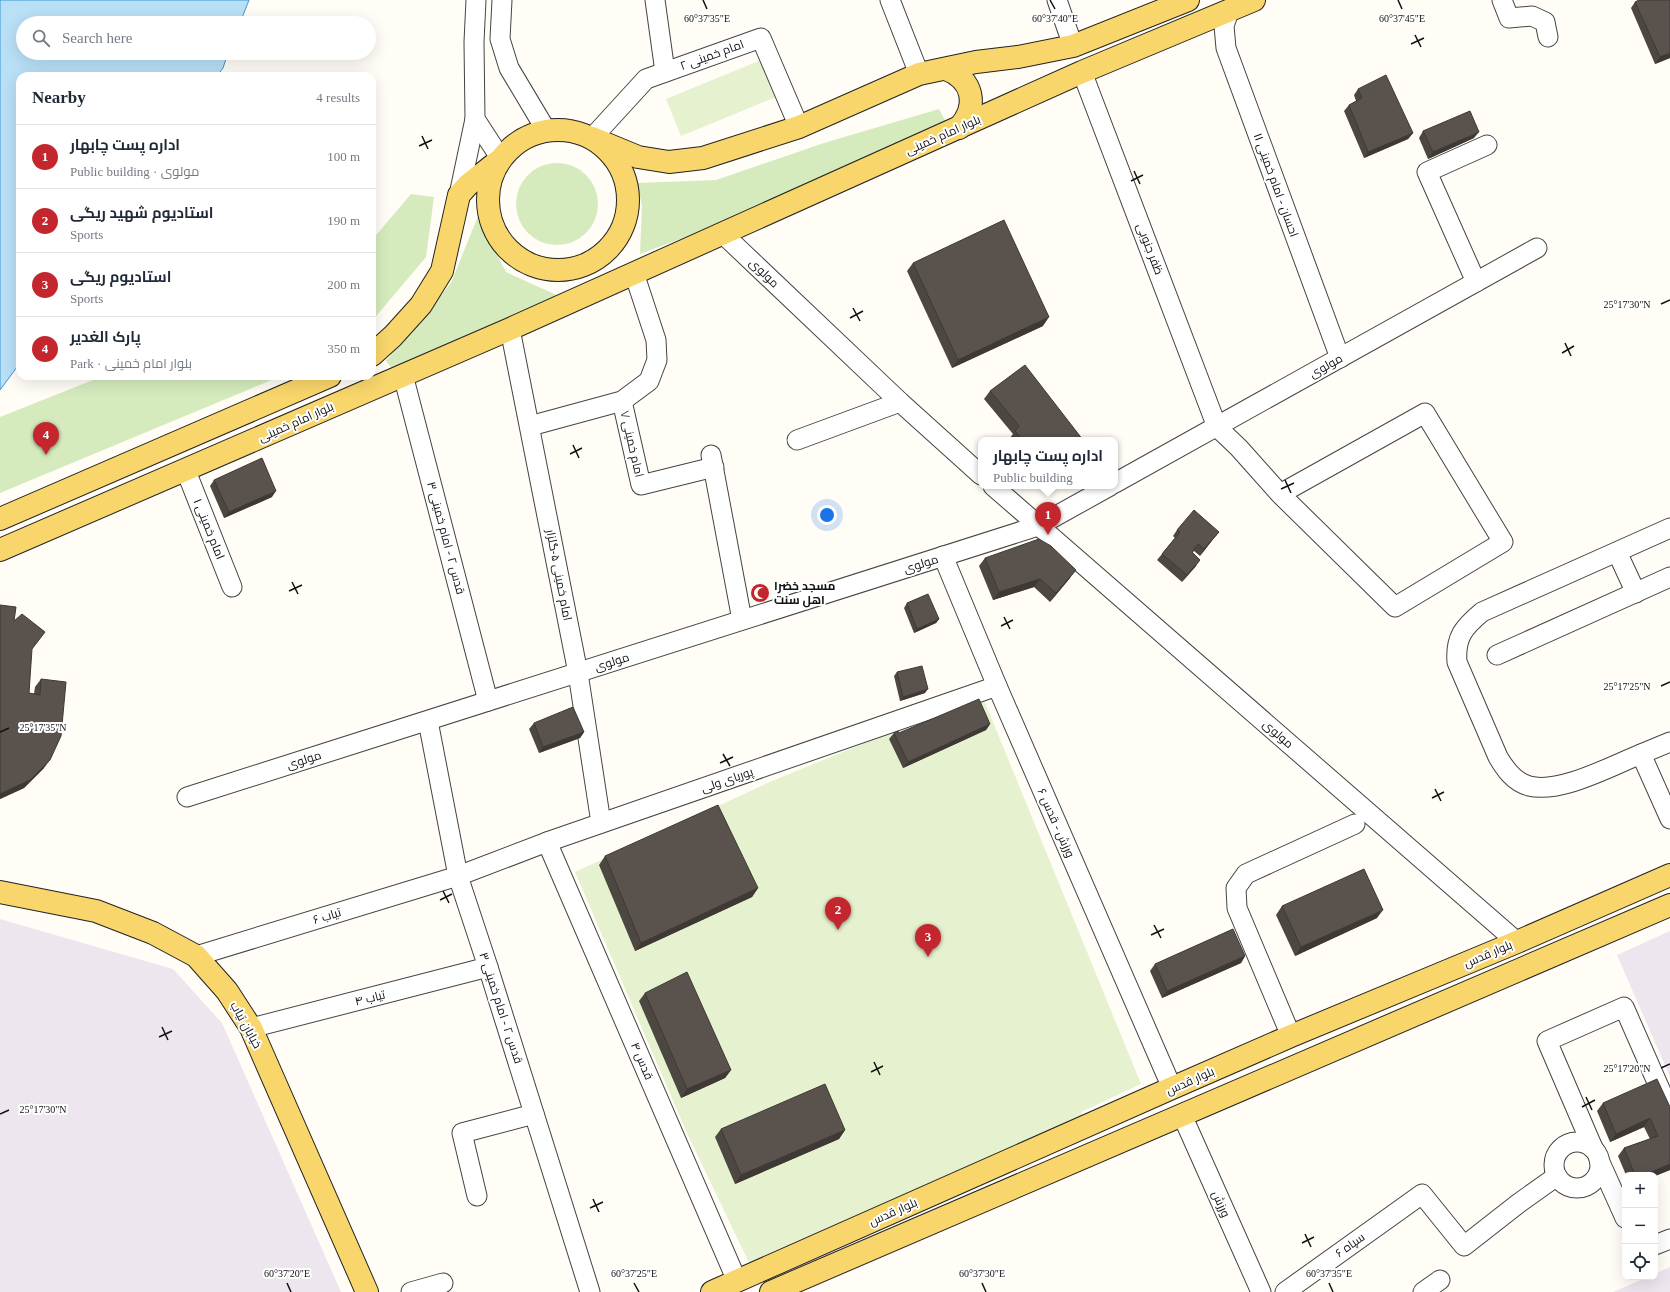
<!DOCTYPE html>
<meta charset="utf-8">
<style>
:root{--surface:#fff;--page:#f2f2f3;--text:#1f2937;--muted:#747a83;--line:#e0e1e3;--accent:#c4262e}
body{margin:0;font-family:"Times New Roman",Cairo,serif;background:var(--page);color:var(--text)}
.controls{position:absolute;right:12px;bottom:12px;display:grid;overflow:hidden;border-radius:8px;box-shadow:0 4px 16px #0002}
.controls button{width:36px;height:36px;display:grid;place-items:center;padding:0;border:0;border-bottom:1px solid var(--line);background:var(--surface);color:var(--text);font:20px sans-serif}
.you{position:absolute;left:827px;top:515px;width:14px;height:14px;margin:-10px;border:3px solid #fff;border-radius:50%;background:#1a73e8;box-shadow:0 0 0 6px #1a73e833}
.badge{display:grid;place-items:center;width:26px;height:26px;border-radius:50%;background:var(--accent);color:#fff;font-size:13px;font-weight:700}
.pin{position:absolute;translate:-50% -33px;filter:drop-shadow(0 1px 2px #0008)}
.pin::after{content:'';position:absolute;top:21px;width:14px;height:12px;background:inherit;clip-path:polygon(0 0,100% 0,50% 100%)}
.popup{position:absolute;left:978px;top:437px;width:140px;height:52px;box-sizing:border-box;display:grid;place-content:center;border-radius:8px;background:var(--surface);filter:drop-shadow(0 1px 3px #0005);font-size:13px;white-space:nowrap;color:var(--muted)}
.popup b{font-size:15px;color:var(--text)}
.popup::after{content:'';position:absolute;left:50%;top:100%;margin-left:-8px;border:8px solid transparent;border-top-color:var(--surface)}
.list{margin:0;padding:0;list-style:none}
h2{display:flex;justify-content:space-between;align-items:center;height:52px;margin:0;padding:0 16px;font-size:17px}
h2 small{font-size:13px;font-weight:400;color:var(--muted)}
.list li{display:grid;grid-template-columns:26px 1fr auto;gap:12px;align-items:center;box-sizing:border-box;height:64px;padding:0 16px;border-top:1px solid var(--line)}
.list b{display:block;font-size:15px;white-space:nowrap}
.list p{margin:0;font-size:13px;white-space:nowrap;color:var(--muted)}
.list em{font-size:13px;font-style:normal;color:var(--muted)}
.icon{flex:none;width:22px;height:22px;fill:none;stroke:currentColor;stroke-width:2;stroke-linecap:round;stroke-linejoin:round}
.map{position:relative;flex:none;width:1670px;height:1292px;overflow:hidden}
.search{position:absolute;background:var(--surface);box-shadow:0 4px 16px #0002;left:16px;top:16px;width:360px;height:44px;display:flex;align-items:center;gap:10px;box-sizing:border-box;padding:0 14px;border-radius:22px;color:var(--muted);font-size:15px}
.panel{position:absolute;background:var(--surface);box-shadow:0 4px 16px #0002;left:16px;top:72px;width:360px;height:308px;border-radius:12px}
.map>svg:first-child{display:block}
.industrial{fill:#eee6ef}
.green{fill:#d5ebbd}
.pitch{fill:#e6f2cf}
.water{fill:#b9e0f7;stroke:#3f96cf}
.lines{fill:none;stroke-linecap:round;stroke-linejoin:round}
.minor-casing{stroke:#444;stroke-width:21}
.major-casing{stroke:#222;stroke-width:24}
.minor{stroke:#fff;stroke-width:19}
.major{stroke:#f9d66b;stroke-width:22}
.wall{fill:#4d4742}
.shaded-wall{fill:#3f3936}
.building{fill:#5a524d;stroke:#3f3936}
.ticks{fill:none;stroke:#111;stroke-width:1.5}
.labels{text-anchor:middle;dominant-baseline:central;stroke-width:4;stroke-linejoin:round;paint-order:stroke}
.street-label{font-size:12px;fill:#111;stroke:#fff}
.poi-label{font-size:12px;font-weight:bold;fill:#111;stroke:#fff;text-anchor:start}
.ticks-label{font-size:10px;text-anchor:middle;fill:#111;stroke:#fff;stroke-width:4;stroke-linejoin:round;paint-order:stroke}
</style>
<div class="map">
<svg width="1670" height="1292" viewBox="0 0 1670 1292">
<rect width="100%" height="100%" fill="#fffdf5"/>
<g class="industrial">
<path d="M0,919L173,969L222,1023L341,1292H0Z"/>
<path d="M1670,931V1077L1617,955Z"/>
<path d="M1670,1267V1292H1613L1648,1277H1655V1274Z"/>
</g>
<g class="green">
<path d="M939,109L950,129L734,219L640,254L642,206L637,183L716,180L824,143Z"/>
<circle cx="557" cy="204" r="41"/>
<path d="M411,194L434,197L426,257L372,321V240Z"/>
<path d="M478,216H485L492,245L506,272L561,297L395,372L386,361L451,283Z"/>
<path d="M103,376H281L0,493V417Z"/>
</g>
<g class="pitch">
<path d="M766,58L781,95L681,136L666,99Z"/>
<path d="M982,695L1141,1084L1081,1112L1086,1123L752,1269L686,1131L575,872L772,781Z"/>
</g>
<path class="water" d="M0,0H249L240,23H23V53H228L223,68L217,76H20V363L0,390Z"/>
<g class="lines">
<g class="minor-casing">
<g id="minor">
<path d="M476,0L474,42L475,119L501,159"/>
<path d="M502,0L500,39L509,68L546,130"/>
<path d="M655,0L665,72"/>
<path d="M890,0L919,74"/>
<path d="M1057,0L1073,46"/>
<path d="M1502,0L1509,18L1532,16L1545,22L1548,37"/>
<path d="M1229,11L1224,26L1226,48L1340,358"/>
<path d="M1082,72L1217,427L1239,448L1280,494L1395,607L1503,542L1425,413L1280,494"/>
<path d="M592,138L646,79L761,38L799,127"/>
<path d="M459,195L475,119"/>
<path d="M723,234L900,402L981,475"/>
<path d="M1476,282L1427,172L1487,145"/>
<path d="M510,329L578,673L601,823"/>
<path d="M403,375L488,701"/>
<path d="M622,401L641,485L714,467"/>
<path d="M530,426L622,401L649,381L657,360L656,340L634,273"/>
<path d="M797,440L900,402"/>
<path d="M711,455L742,620"/>
<path d="M186,471L232,587"/>
<path d="M1115,483L1537,248"/>
<path d="M993,486L1517,942"/>
<path d="M1670,528L1482,612C1464,627 1455,637 1457,662L1498,757C1505,769 1514,782 1529,786C1560,794 1611,766 1641,754L1670,819"/>
<path d="M1617,552L1636,593"/>
<path d="M943,556L997,686L1172,1088"/>
<path d="M1497,655L1670,577"/>
<path d="M428,721L458,876L488,967L590,1292"/>
<path d="M1641,754L1670,742"/>
<path d="M187,797L1038,526L1110,486"/>
<path d="M547,842L737,1281"/>
<path d="M196,956L458,876L547,842L997,686"/>
<path d="M251,1028L488,967"/>
<path d="M1291,1036L1237,908L1236,888L1246,874L1355,824"/>
<path d="M1182,1115L1261,1292"/>
<circle cx="1577" cy="1165" r="23"/>
<path d="M1593,1148L1547,1041L1624,1007L1670,1112"/>
<path d="M1599,1160L1625,1218"/>
<path d="M477,1196L462,1133L534,1114"/>
<path d="M1655,1245L1670,1239"/>
<path d="M411,1292L443,1283"/>
<path d="M1285,1292L1422,1194L1464,1246L1519,1203L1557,1176"/>
<path d="M1423,1292L1440,1280"/>
</g>
</g>
<g class="major-casing">
<g id="major">
<path d="M946,69C973,80 979,105 959,128"/>
<circle cx="558" cy="200" r="70"/>
<path d="M592,138L638,157L669,162L703,158L799,127L919,74L976,62L1018,57L1073,46L1188,0"/>
<path d="M372,355L393,336L421,305L442,271L459,195L468,185L497,162"/>
<path d="M0,519L330,376"/>
<path d="M0,550L510,329L1082,72L1254,0"/>
<path d="M0,892L96,911L153,933L196,956L227,991L251,1028L367,1292"/>
<path d="M712,1292L1172,1088L1291,1036L1517,942L1670,875"/>
<path d="M771,1292L1670,905"/>
</g>
</g>
<use href="#minor" class="minor"/>
<use href="#major" class="major"/>
</g>
<g class="wall">
<path d="M1670,0V58L1655,64L1631,8L1635,2Z"/>
<path d="M1358,89L1413,133L1408,139L1364,158L1344,111L1349,105L1356,101L1354,95Z"/>
<path d="M1423,131L1474,138L1428,159L1419,138Z"/>
<path d="M913,263L1043,326L952,368L907,271Z"/>
<path d="M990,391L1083,440H1010L1009,439L1013,434L984,399Z"/>
<path d="M214,480L272,497L224,518L210,486Z"/>
<path d="M1177,530L1219,532L1214,538L1200,556L1194,551L1192,553L1196,566L1182,582L1157,560L1162,554L1175,538L1173,536Z"/>
<path d="M985,558L1070,578L1050,602L1034,587L993,600L979,566Z"/>
<path d="M907,603L939,619L936,623L914,633L904,608Z"/>
<path d="M0,605L14,621L31,650L29,693L34,694L35,687L41,679L44,768L24,788L0,799Z"/>
<path d="M897,672L925,693L900,701L894,676Z"/>
<path d="M534,723L584,732L580,738L539,753L529,729Z"/>
<path d="M990,724L986,730L903,768L889,739L894,733H899Z"/>
<path d="M605,856L758,888L752,897L635,951L599,865Z"/>
<path d="M1282,906L1377,918L1295,956L1276,915Z"/>
<path d="M1245,956L1241,963L1162,998L1150,971L1155,964Z"/>
<path d="M645,993L731,1070L725,1078L681,1098L639,1001Z"/>
<path d="M1603,1103L1670,1107V1170L1655,1176V1175H1626L1618,1156L1624,1148L1650,1139L1644,1127L1610,1142L1597,1111Z"/>
<path d="M721,1129L845,1130L839,1139L735,1184L715,1137Z"/>
</g>
<g class="shaded-wall">
<path d="M1670,53V58L1655,64L1660,57Z"/>
<path d="M1479,132L1474,138L1428,159L1433,152Z"/>
<path d="M1413,133L1408,139L1364,158L1368,152Z"/>
<path d="M1049,317L1043,326L952,368L958,360Z"/>
<path d="M276,491L272,497L224,518L229,512Z"/>
<path d="M1219,532L1214,538L1200,556L1204,549Z"/>
<path d="M1200,560L1196,566L1182,582L1187,575Z"/>
<path d="M1076,570L1070,578L1050,602L1056,593Z"/>
<path d="M1040,579L1034,587L993,600L999,592Z"/>
<path d="M939,619L936,623L914,633L917,629Z"/>
<path d="M928,689L925,693L900,701L903,697Z"/>
<path d="M990,724L986,730L903,768L908,762Z"/>
<path d="M584,732L580,738L539,753L543,747Z"/>
<path d="M50,760L44,768L24,788L0,799V794Z"/>
<path d="M758,888L752,897L635,951L641,943Z"/>
<path d="M1383,910L1377,918L1295,956L1301,947Z"/>
<path d="M1245,956L1241,963L1162,998L1167,991Z"/>
<path d="M731,1070L725,1078L681,1098L687,1089Z"/>
<path d="M1650,1118L1644,1127L1610,1142L1616,1134Z"/>
<path d="M845,1130L839,1139L735,1184L741,1175Z"/>
<path d="M1670,1164V1170L1655,1176V1175H1644Z"/>
</g>
<g class="building">
<path d="M1639,0H1670V53L1660,57L1635,2Z"/>
<path d="M1386,75L1413,133L1368,152L1349,105L1362,98L1358,89Z"/>
<path d="M1470,111L1479,132L1433,152L1423,131Z"/>
<path d="M1004,220L1049,317L958,360L913,263Z"/>
<path d="M1025,365L1083,440H1022L1015,431L1019,426L990,391Z"/>
<path d="M262,458L276,491L229,512L214,480Z"/>
<path d="M1194,510L1219,532L1204,549L1198,544L1192,552L1200,560L1187,575L1162,554L1180,532L1177,530Z"/>
<path d="M1039,539L1051,546L1076,570L1056,593L1040,579L999,592L985,558Z"/>
<path d="M928,594L939,619L917,629L907,603Z"/>
<path d="M0,605L16,607L14,621L22,614L45,632L32,649L29,693L40,695L41,679L66,682L61,736L50,760L30,780L0,794Z"/>
<path d="M922,666L928,689L903,697L897,672Z"/>
<path d="M979,699L990,724L908,762L894,733L898,731L899,733Z"/>
<path d="M573,707L584,732L543,747L534,723Z"/>
<path d="M718,805L758,888L641,943L605,856Z"/>
<path d="M1364,869L1383,910L1301,947L1282,906Z"/>
<path d="M1233,929L1245,956L1167,991L1155,964Z"/>
<path d="M687,972L731,1070L687,1089L645,993Z"/>
<path d="M1657,1079L1670,1107V1164L1644,1175H1635L1624,1148L1658,1136L1650,1118L1616,1134L1603,1103Z"/>
<path d="M825,1084L845,1130L741,1175L721,1129Z"/>
</g>
<path class="ticks" d="M703,0L707,9M1050,0L1055,9M1398,0L1402,9M1415,35L1421,47M1411,44L1424,38M422,136L428,149M419,146L432,140M1134,171L1140,184M1131,181L1143,175M1661,304L1670,300M853,308L860,321M850,318L863,311M1565,343L1571,356M1562,353L1574,346M573,445L579,458M570,454L582,448M1285,480L1291,493M1281,489L1294,483M292,582L298,594M289,591L302,585M1004,617L1010,629M1001,626L1013,620M1661,686L1670,682M0,732L9,728M723,754L730,766M720,763L733,757M1435,789L1441,801M1432,798L1444,792M443,891L449,903M440,900L452,894M1154,925L1161,938M1151,935L1164,929M162,1027L168,1040M159,1037L172,1031M874,1062L880,1075M1661,1068L1670,1064M871,1072L883,1066M1586,1097L1592,1110M1582,1107L1595,1100M0,1114L9,1110M593,1199L599,1212M590,1208L603,1202M1305,1234L1311,1247M1302,1243L1314,1237M287,1283L291,1292M634,1283L639,1292M982,1283L986,1292M1329,1283L1333,1292"/>
<defs>
<g id="mosque-disc" transform="scale(1)"><circle r="9.5" fill="#c4262e" stroke="#fff"/><path d="M3.5-4.9A6 6 0 1 0 3.5 4.9A5 5 0 1 1 3.5-4.9Z" fill="#fff"/></g>
</defs>
<g fill-rule="evenodd">
<use href="#mosque-disc" x="760" y="593"/>
</g>
<g class="labels">
<g class="street-label">
<text transform="translate(712 55) rotate(-20)">امام خمینی ۲</text>
<text transform="translate(943 135) rotate(-24)">بلوار امام خمینی</text>
<text transform="translate(1276 185) rotate(70)">احسان - امام خمینی ۱۱</text>
<text transform="translate(1150 249) rotate(69)">ظفر جنوبی</text>
<text transform="translate(764 273) rotate(44)">مولوی</text>
<text transform="translate(1326 366) rotate(-29)">مولوی</text>
<text transform="translate(296 422) rotate(-24)">بلوار امام خمینی</text>
<text transform="translate(632 444) rotate(77)">امام خمینی ۷</text>
<text transform="translate(209 529) rotate(68)">امام خمینی ۱</text>
<text transform="translate(446 538) rotate(75)">قدس ۲ - امام خمینی ۳</text>
<text transform="translate(921 564) rotate(-18)">مولوی</text>
<text transform="translate(559 575) rotate(79)">امام خمینی ۵-گلزار</text>
<text transform="translate(612 662) rotate(-18)">مولوی</text>
<text transform="translate(1278 734) rotate(41)">مولوی</text>
<text transform="translate(304 760) rotate(-18)">مولوی</text>
<text transform="translate(727 780) rotate(-19)">پوریای ولی</text>
<text transform="translate(1056 823) rotate(66)">ورزش - قدس ۶</text>
<text transform="translate(327 916) rotate(-17)">تیاب ۶</text>
<text transform="translate(1488 954) rotate(-23)">بلوار قدس</text>
<text transform="translate(370 998) rotate(-14)">تیاب ۴</text>
<text transform="translate(501 1008) rotate(72)">قدس ۲ - امام خمینی ۳</text>
<text transform="translate(246 1025) rotate(61)">خیابان تیاب</text>
<text transform="translate(642 1061) rotate(67)">قدس ۴</text>
<text transform="translate(1190 1081) rotate(-24)">بلوار قدس</text>
<text transform="translate(1221 1204) rotate(66)">ورزش</text>
<text transform="translate(893 1212) rotate(-24)">بلوار قدس</text>
<text transform="translate(1350 1245) rotate(-35)">سپاه ۶</text>
</g>
<g class="poi-label">
<text x="774" y="586">مسجد خضرا<tspan x="774" dy="14">اهل سنت</tspan></text>
</g>
</g>
<g class="ticks-label">
<text x="707" y="22">60°37'35"E</text>
<text x="1402" y="22">60°37'45"E</text>
<text x="1055" y="22">60°37'40"E</text>
<text x="1627" y="308">25°17'30"N</text>
<text x="1627" y="690">25°17'25"N</text>
<text x="43" y="731">25°17'35"N</text>
<text x="1627" y="1072">25°17'20"N</text>
<text x="43" y="1113">25°17'30"N</text>
<text x="287" y="1277">60°37'20"E</text>
<text x="634" y="1277">60°37'25"E</text>
<text x="982" y="1277">60°37'30"E</text>
<text x="1329" y="1277">60°37'35"E</text>
</g>
</svg>
<div class="controls">
<button>+</button>
<button>−</button>
<button><svg class="icon" aria-label="locate" viewBox="0 0 24 24"><circle cx="12" cy="12" r="6"/><path d="M12 2v4M12 18v4M2 12h4M18 12h4"/></svg></button>
</div>
<div class="you"></div>
<div class="pin badge" style="left:1048px;top:535px">1</div>
<div class="popup"><b>اداره پست چابهار</b>Public building</div>
<div class="pin badge" style="left:838px;top:930px">2</div>
<div class="pin badge" style="left:928px;top:957px">3</div>
<div class="pin badge" style="left:46px;top:455px">4</div>
<div class="search"><svg class="icon" aria-label="search" viewBox="0 0 24 24"><circle cx="10" cy="10" r="6"/><path d="M15 15l6 6"/></svg>Search here</div>
<section class="panel">
<h2>Nearby<small>4 results</small></h2>
<ul class="list">
<li><span class="badge">1</span><div><b>اداره پست چابهار</b><p>Public building · مولوی</p></div><em>100 m</em></li>
<li><span class="badge">2</span><div><b>استادیوم شهید ریگی</b><p>Sports</p></div><em>190 m</em></li>
<li><span class="badge">3</span><div><b>استادیوم ریگی</b><p>Sports</p></div><em>200 m</em></li>
<li><span class="badge">4</span><div><b>پارک الغدیر</b><p>Park · بلوار امام خمینی</p></div><em>350 m</em></li>
</ul>
</section>
</div>
